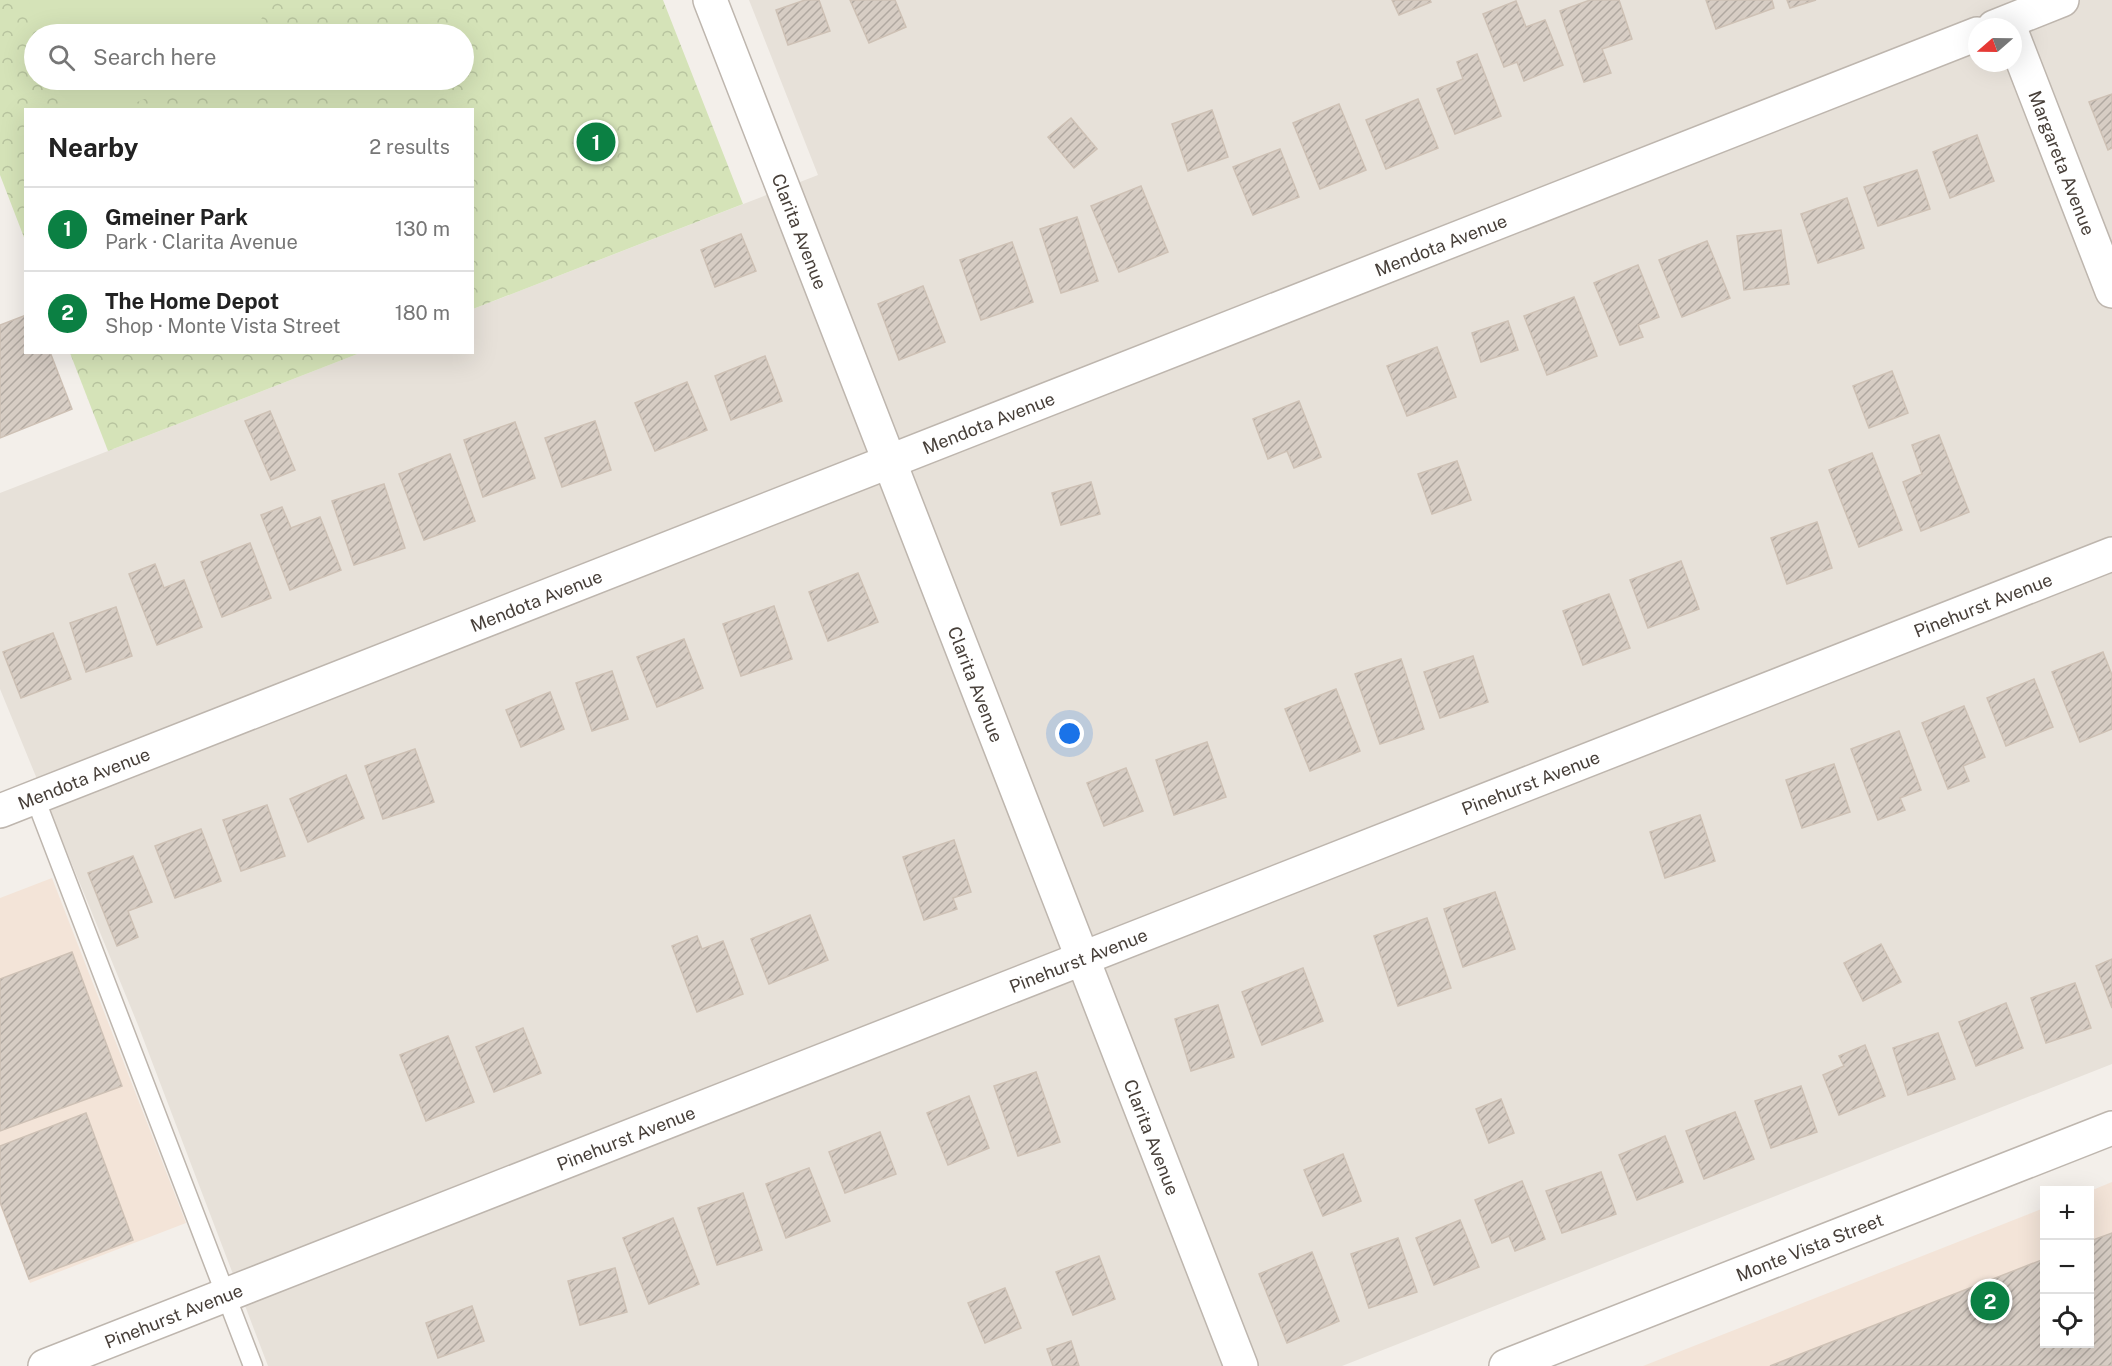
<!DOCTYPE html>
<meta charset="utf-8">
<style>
:root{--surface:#fff;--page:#f6f6f6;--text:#222;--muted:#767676;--line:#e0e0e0;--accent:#0b8043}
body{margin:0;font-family:"Public Sans",sans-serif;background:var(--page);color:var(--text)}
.controls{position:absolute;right:18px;bottom:18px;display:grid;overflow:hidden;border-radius:0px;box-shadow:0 6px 24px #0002}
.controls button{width:54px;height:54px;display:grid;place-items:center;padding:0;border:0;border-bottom:2px solid var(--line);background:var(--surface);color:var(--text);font:30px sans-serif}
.compass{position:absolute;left:1968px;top:18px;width:54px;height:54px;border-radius:50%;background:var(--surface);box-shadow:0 6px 24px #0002;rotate:250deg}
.you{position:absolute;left:1070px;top:734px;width:21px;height:21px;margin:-15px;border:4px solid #fff;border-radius:50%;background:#1a73e8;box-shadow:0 0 0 9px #1a73e833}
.badge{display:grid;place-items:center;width:39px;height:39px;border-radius:50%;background:var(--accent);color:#fff;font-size:20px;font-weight:700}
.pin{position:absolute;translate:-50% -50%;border:3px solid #fff;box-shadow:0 2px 6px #0006}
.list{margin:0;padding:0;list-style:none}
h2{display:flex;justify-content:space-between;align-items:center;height:78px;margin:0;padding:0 24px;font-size:26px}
h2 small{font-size:20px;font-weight:400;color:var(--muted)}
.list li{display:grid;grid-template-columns:39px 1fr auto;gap:18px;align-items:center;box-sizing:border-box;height:84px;padding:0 24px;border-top:2px solid var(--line)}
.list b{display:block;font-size:22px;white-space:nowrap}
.list p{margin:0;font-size:20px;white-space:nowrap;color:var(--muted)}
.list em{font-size:20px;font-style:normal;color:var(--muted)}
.icon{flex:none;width:33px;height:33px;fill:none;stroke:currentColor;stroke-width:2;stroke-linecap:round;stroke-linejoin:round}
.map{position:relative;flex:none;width:2112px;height:1366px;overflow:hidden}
.search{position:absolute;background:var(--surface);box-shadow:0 6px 24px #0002;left:24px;top:24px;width:450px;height:66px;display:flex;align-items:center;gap:15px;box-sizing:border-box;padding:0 21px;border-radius:33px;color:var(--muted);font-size:22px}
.panel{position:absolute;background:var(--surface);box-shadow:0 6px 24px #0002;left:24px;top:108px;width:450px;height:246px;border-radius:0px}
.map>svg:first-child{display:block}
.residential{fill:#e7e1d9;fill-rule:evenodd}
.commercial{fill:#f3e4d8}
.park{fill:url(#park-crowns);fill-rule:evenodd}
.pitch{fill:#d5e3b8}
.building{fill:url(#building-hatch);stroke:#cec1b5;stroke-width:1.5}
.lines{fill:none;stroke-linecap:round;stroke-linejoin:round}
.lane-casing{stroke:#beb6ae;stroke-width:21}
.street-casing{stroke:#beb6ae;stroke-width:36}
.lane{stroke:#fff;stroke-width:18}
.street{stroke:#fff;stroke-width:33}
.labels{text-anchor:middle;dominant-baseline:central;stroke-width:4.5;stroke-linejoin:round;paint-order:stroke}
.street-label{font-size:18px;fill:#473f39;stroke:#fff}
</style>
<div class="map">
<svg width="2112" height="1366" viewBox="0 0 2112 1366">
<defs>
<pattern id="park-crowns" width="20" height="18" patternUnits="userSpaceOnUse" patternTransform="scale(1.5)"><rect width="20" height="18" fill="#d5e3b8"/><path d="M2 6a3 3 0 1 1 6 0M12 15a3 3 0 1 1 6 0" fill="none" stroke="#b8c49f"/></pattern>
<pattern id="building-hatch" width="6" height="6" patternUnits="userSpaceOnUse" patternTransform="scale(1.5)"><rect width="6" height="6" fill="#d7cdc4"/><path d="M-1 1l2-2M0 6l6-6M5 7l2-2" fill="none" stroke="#b0a8a0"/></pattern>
</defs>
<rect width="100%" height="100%" fill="#f3efea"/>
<path class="residential" d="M749,0H2112V1064L1342,1366H268L138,1025L0,689V493L360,353L472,352L473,309L818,175ZM1977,27H2013V63H1977Z"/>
<g class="commercial">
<path d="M52,878L186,1223L30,1283L0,1205V898Z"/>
<path d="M2112,1182V1366H1643L2044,1208V1344H2090V1191Z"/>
</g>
<g class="park">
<path d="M0,0H663L743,204L473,309L472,110H26L25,240L0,175ZM34,34H464V80H34Z"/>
<path d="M70,353H360L108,451Z"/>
</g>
<g class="pitch">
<path d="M28,0H273L252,34H41Z"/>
<path d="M59,80H184L167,90L120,109H70Z"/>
</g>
<g class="building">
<path d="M805,0H819L830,31L788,45L776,10Z"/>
<path d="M850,0H895L906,27L869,43Z"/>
<path d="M1392,0H1430L1431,2L1399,15Z"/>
<path d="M1590,0H1619L1632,39L1602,49L1611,73L1584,82L1560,11Z"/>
<path d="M1706,0H1772L1774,8L1716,29Z"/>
<path d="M1787,0H1816L1790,8Z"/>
<path d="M1516,1L1526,27L1545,20L1563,65L1524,81L1517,62L1504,67L1483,14Z"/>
<path d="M1477,54L1501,116L1455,134L1437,89L1463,79L1457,62Z"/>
<path d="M2112,94V148L2108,150L2089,102Z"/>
<path d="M1418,99L1438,148L1386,169L1366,120Z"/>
<path d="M1339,104L1366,170L1320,189L1293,123Z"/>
<path d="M1212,110L1228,157L1188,171L1172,124Z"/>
<path d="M1071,118L1097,149L1074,168L1048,137Z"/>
<path d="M1977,135L1994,181L1950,198L1933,152Z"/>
<path d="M1280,149L1299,197L1253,215L1233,167Z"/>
<path d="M1917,170L1930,209L1878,226L1864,187Z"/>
<path d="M1141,186L1168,252L1119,272L1091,206Z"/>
<path d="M1847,198L1864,248L1818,263L1801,214Z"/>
<path d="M1077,217L1098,281L1061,293L1040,229Z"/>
<path d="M1781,230L1789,284L1744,290L1737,236Z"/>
<path d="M741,234L756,271L715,287L701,250Z"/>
<path d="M1707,241L1730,298L1682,317L1659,260Z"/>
<path d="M1012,242L1033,302L981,320L960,260Z"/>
<path d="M1638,265L1659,317L1638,325L1643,337L1620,345L1594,283Z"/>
<path d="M923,286L945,342L899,360L878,304Z"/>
<path d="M1574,297L1597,356L1547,375L1524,316Z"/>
<path d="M26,315V352H50L72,409L0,438V325Z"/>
<path d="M1508,321L1518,350L1481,362L1472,333Z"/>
<path d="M1437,347L1456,397L1407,416L1387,366Z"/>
<path d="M765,356L782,401L731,420L715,376Z"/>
<path d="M1892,371L1908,413L1869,428L1853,386Z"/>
<path d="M687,382L707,430L655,451L635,403Z"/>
<path d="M1299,401L1321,457L1294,468L1287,451L1268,459L1253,419Z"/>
<path d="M270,411L295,470L271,480L245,421Z"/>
<path d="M595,421L611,470L562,487L545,438Z"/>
<path d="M515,422L535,478L483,497L464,440Z"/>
<path d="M1939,435L1969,512L1921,531L1903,482L1922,474L1912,445Z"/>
<path d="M1872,453L1902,530L1859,547L1829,470Z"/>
<path d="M450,454L475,521L424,540L399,474Z"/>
<path d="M1457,461L1471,500L1432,514L1418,474Z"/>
<path d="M1091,482L1100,514L1061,525L1052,493Z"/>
<path d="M384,484L405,548L354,565L332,501Z"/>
<path d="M282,507L291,528L320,517L341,570L290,590L261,515Z"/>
<path d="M1817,522L1832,568L1787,584L1771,538Z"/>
<path d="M250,543L271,598L222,617L201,562Z"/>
<path d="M1681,561L1699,609L1648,628L1630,580Z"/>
<path d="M155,564L164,588L184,580L202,627L157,645L129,574Z"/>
<path d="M858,573L878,622L828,641L809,592Z"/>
<path d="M1609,594L1630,648L1583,665L1563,611Z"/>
<path d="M774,606L792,659L741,676L723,624Z"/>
<path d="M116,607L132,656L86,672L70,623Z"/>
<path d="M53,633L71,679L21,698L3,652Z"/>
<path d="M684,639L703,688L657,707L637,657Z"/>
<path d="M2103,652L2112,675V729L2080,742L2052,672Z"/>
<path d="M1473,656L1488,702L1440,718L1424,672Z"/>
<path d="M1401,659L1424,729L1380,744L1355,674Z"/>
<path d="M612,671L628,719L592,731L576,683Z"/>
<path d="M2034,679L2053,727L2006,746L1987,698Z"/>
<path d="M1336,689L1360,751L1310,771L1285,709Z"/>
<path d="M550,692L564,729L521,747L506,710Z"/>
<path d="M1964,706L1985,757L1963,766L1969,781L1948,789L1922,723Z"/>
<path d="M1899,731L1921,790L1900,798L1905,810L1878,820L1851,749Z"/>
<path d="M1207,742L1226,797L1174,815L1156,760Z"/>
<path d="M415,749L434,802L383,819L365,766Z"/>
<path d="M1834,764L1850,812L1802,828L1786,780Z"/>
<path d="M1126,768L1143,811L1104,826L1087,783Z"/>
<path d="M346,775L364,818L308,842L290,799Z"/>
<path d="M267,805L285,856L241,871L223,820Z"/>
<path d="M1700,815L1715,861L1665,878L1650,832Z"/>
<path d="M201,829L221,881L175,898L155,846Z"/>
<path d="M954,840L971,892L953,898L957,909L924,920L903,857Z"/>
<path d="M133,856L152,902L128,911L138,937L117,946L88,873Z"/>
<path d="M1495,892L1515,949L1463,967L1444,909Z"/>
<path d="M810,915L828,960L769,984L751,939Z"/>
<path d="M1427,918L1451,988L1398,1006L1374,936Z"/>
<path d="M697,936L702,949L723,941L743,994L697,1012L672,946Z"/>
<path d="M1881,944L1901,982L1863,1001L1844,963Z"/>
<path d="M72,952L122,1086L0,1131V979Z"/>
<path d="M2112,959V1008L2096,966Z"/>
<path d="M1303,968L1323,1021L1262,1045L1242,992Z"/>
<path d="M2075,983L2091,1028L2046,1043L2031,998Z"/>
<path d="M2006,1003L2023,1048L1976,1066L1959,1022Z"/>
<path d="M1218,1005L1234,1057L1191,1071L1175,1019Z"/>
<path d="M523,1028L541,1073L494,1092L476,1047Z"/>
<path d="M1938,1033L1955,1079L1908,1095L1893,1048Z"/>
<path d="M448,1036L474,1102L426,1121L400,1055Z"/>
<path d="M1865,1045L1885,1096L1839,1115L1823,1075L1844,1066L1839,1056Z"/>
<path d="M1036,1072L1060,1142L1018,1156L994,1086Z"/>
<path d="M1801,1086L1817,1132L1771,1148L1755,1101Z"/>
<path d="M969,1096L989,1148L948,1165L927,1113Z"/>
<path d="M1501,1099L1514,1133L1489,1143L1476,1109Z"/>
<path d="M1735,1112L1754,1159L1704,1179L1686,1131Z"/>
<path d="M86,1113L133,1240L29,1279L0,1202V1146Z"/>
<path d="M880,1132L896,1174L845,1193L829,1152Z"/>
<path d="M1665,1136L1683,1182L1637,1200L1619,1155Z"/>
<path d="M1343,1154L1361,1201L1323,1216L1304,1170Z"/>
<path d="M809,1168L830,1221L786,1238L766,1184Z"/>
<path d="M1601,1172L1616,1214L1562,1233L1546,1191Z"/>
<path d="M1522,1181L1545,1239L1515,1251L1509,1236L1492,1243L1475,1200Z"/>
<path d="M743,1193L762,1250L717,1265L698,1208Z"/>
<path d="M673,1218L699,1284L649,1304L623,1238Z"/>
<path d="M1460,1220L1479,1267L1434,1285L1416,1238Z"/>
<path d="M2112,1233V1366H1770L2044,1259V1344H2090V1241Z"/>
<path d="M1398,1238L1417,1292L1369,1308L1351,1254Z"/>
<path d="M1312,1252L1339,1321L1287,1343L1259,1274Z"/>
<path d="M1099,1256L1115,1299L1073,1315L1056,1272Z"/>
<path d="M615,1268L627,1312L580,1325L568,1281Z"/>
<path d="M1005,1288L1021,1328L985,1343L968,1303Z"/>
<path d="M472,1306L484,1341L438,1358L426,1323Z"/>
<path d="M1071,1341L1079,1366H1053L1047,1349Z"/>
</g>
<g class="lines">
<g class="lane-casing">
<path id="lane" d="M35,798L253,1366"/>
</g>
<g class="street-casing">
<g id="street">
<path id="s1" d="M710,0L1241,1366"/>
<path d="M1994,27L2062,0"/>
<path id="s2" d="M2013,36L2112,291"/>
<path id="s3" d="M0,811L1977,34"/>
<path id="s4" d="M45,1366L2112,554"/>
<path id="s5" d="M1506,1366L2112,1128"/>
</g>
</g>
<use href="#lane" class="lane"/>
<use href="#street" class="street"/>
</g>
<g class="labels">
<g class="street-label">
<text stroke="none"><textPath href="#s2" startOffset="136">Margareta Avenue</textPath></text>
<text stroke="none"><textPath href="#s1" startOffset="248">Clarita Avenue</textPath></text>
<text stroke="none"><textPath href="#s3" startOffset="1548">Mendota Avenue</textPath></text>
<text stroke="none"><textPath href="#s3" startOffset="1062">Mendota Avenue</textPath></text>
<text stroke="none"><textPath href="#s3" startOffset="576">Mendota Avenue</textPath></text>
<text stroke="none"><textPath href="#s4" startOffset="2082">Pinehurst Avenue</textPath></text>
<text stroke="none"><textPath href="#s1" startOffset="734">Clarita Avenue</textPath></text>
<text stroke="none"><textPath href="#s3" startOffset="90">Mendota Avenue</textPath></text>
<text stroke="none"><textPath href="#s4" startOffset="1596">Pinehurst Avenue</textPath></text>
<text stroke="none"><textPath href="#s4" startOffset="1110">Pinehurst Avenue</textPath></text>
<text stroke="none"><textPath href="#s1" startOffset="1220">Clarita Avenue</textPath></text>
<text stroke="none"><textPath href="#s4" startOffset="624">Pinehurst Avenue</textPath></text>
<text stroke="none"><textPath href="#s5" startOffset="326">Monte Vista Street</textPath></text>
<text stroke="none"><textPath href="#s4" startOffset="138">Pinehurst Avenue</textPath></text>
</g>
</g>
</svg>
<div class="controls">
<button>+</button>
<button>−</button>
<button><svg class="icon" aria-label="locate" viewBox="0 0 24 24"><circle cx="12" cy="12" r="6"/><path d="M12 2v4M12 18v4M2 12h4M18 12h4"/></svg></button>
</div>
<svg class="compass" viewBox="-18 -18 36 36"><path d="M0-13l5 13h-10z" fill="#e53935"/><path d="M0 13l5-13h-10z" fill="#767676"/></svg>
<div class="you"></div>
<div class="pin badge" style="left:596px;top:142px">1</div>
<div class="pin badge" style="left:1990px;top:1301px">2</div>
<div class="search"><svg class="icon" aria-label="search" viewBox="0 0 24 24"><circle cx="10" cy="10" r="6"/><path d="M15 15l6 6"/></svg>Search here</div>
<section class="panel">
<h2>Nearby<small>2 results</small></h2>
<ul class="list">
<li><span class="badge">1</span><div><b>Gmeiner Park</b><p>Park · Clarita Avenue</p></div><em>130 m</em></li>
<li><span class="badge">2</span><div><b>The Home Depot</b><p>Shop · Monte Vista Street</p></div><em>180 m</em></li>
</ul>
</section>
</div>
